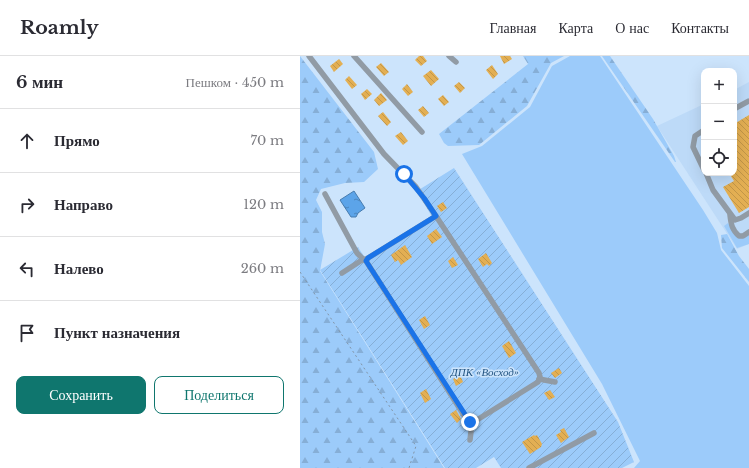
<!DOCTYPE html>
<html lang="ru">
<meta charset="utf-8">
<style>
:root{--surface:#fff;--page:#f7f7f7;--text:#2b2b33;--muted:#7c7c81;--line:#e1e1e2;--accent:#0f766e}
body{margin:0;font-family:"Libre Baskerville",serif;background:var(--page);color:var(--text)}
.controls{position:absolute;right:12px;top:12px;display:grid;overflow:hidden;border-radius:8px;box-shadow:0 4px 16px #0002}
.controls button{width:36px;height:36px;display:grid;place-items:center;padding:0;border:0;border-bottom:1px solid var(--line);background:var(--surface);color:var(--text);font:20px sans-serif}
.stop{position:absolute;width:12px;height:12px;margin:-9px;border:3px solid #1a73e8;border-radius:50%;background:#fff}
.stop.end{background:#1a73e8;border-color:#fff;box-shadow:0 1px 4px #0008}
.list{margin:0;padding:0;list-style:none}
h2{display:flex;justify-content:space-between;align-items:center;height:52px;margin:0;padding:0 16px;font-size:17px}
h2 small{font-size:13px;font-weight:400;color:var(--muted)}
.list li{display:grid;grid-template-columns:26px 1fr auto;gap:12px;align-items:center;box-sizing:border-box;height:64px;padding:0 16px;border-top:1px solid var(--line)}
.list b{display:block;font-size:15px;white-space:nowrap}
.list em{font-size:13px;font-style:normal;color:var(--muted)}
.actions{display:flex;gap:8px;padding:12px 16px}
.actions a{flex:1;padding:9px 0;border:1px solid var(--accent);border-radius:8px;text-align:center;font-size:14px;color:var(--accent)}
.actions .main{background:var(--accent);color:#fff}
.icon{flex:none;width:22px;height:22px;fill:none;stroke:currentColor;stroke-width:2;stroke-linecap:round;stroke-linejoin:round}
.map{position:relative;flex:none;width:449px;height:412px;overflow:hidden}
header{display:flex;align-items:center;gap:24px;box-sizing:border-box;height:56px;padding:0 20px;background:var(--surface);border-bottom:1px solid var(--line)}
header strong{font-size:19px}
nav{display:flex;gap:22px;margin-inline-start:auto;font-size:14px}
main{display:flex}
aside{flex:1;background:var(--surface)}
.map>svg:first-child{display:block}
.built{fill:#bddaf8}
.grass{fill:#9ccbfa}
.forest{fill:url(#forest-firs)}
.garden{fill:url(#garden-furrows)}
.water{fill:url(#water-ripples);stroke:#477caf}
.building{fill:url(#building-back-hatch)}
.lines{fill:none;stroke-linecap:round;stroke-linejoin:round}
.path{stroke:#8294a6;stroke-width:1;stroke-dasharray:2 3;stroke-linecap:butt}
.minor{stroke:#919ba5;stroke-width:5.5}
.route{stroke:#1a73e8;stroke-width:5}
.labels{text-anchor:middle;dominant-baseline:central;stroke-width:3;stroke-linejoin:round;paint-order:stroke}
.park-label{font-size:11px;font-style:italic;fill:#225482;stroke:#cce4fc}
</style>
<header>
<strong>Roamly</strong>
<nav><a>Главная</a><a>Карта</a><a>О нас</a><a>Контакты</a></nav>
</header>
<main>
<aside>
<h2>6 мин<small>Пешком · 450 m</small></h2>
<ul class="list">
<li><svg class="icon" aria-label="ahead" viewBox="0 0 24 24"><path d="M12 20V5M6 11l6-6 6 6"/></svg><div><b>Прямо</b></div><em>70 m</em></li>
<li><svg class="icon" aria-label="right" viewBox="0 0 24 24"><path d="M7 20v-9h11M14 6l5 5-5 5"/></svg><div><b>Направо</b></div><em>120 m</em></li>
<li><svg class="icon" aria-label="left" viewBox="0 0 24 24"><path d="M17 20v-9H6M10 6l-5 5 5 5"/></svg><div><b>Налево</b></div><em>260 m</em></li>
<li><svg class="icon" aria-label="arrive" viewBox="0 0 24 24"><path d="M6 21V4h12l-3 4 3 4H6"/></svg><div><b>Пункт назначения</b></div></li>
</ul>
<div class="actions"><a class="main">Сохранить</a><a>Поделиться</a></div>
</aside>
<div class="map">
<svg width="449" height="412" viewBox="0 0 449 412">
<defs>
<pattern id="forest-firs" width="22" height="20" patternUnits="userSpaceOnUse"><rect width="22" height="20" fill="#9ccbfa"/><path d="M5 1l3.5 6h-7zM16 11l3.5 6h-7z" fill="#86aed6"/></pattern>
<pattern id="garden-furrows" width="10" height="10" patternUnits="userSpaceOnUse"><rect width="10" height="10" fill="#9ccbfa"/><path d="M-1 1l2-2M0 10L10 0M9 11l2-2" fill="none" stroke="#86aed6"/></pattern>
<pattern id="water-ripples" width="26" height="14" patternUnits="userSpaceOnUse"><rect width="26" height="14" fill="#5ca4e9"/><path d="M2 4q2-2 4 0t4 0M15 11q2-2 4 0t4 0" fill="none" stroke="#4b85bd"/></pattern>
<pattern id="building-back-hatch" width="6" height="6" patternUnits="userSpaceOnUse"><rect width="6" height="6" fill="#e3af53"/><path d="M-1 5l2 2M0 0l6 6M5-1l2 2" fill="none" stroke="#c29648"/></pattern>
</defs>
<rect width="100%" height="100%" fill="#cce4fc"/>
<path class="built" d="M449,26V188L437,193L357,70L404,48V117H434V34Z"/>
<g class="grass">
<path d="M270,0H300L403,154L417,177L421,194L449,230V412H334L340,405L302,328L162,98L182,90L230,51L252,10Z"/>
<path d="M428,167L434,177L449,178V188L437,192L424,170Z"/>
</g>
<g class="forest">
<path d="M0,0L74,96L78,113L64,126L45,127L21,133L16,144L22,156V176L25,188L20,215L144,412H0Z"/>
<path d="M223,0H264L251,7L227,50L179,89L148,90L144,87L139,78L228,8Z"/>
<path d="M302,0H310L353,63L374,100L376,106H375Z"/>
<path d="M427,178L439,200L449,213V226L422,192L421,179Z"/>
</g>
<path class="garden" d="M154,112L318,366L334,406L322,412H201L194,401L176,412H145L20,214L58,191L65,202L132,161L117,135Z"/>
<path class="water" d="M54,135L65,152L58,157L56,161H51L40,144Z"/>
<g class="building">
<path d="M119,0H123L127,5L121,10L115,4Z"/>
<path d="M200,0H210L212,3L204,8Z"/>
<path d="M39,3L43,8L34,16L30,10Z"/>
<path d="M81,7L89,16L84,20L76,11Z"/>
<path d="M192,9L198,18L193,23L186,14Z"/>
<path d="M131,14L139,23L131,30L123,20Z"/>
<path d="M49,20L57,29L52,33L45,24Z"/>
<path d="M159,26L165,32L160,37L154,30Z"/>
<path d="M107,28L113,36L108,40L102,33Z"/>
<path d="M67,33L72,38L65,44L61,38Z"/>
<path d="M81,37L87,44L79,50L74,44Z"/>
<path d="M143,39L149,46L144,50L138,43Z"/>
<path d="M123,50L129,57L124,61L118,54Z"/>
<path d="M83,56L91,66L87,70L78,60Z"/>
<path d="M449,59V151L439,157L423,131L434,125L429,117H434V68Z"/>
<path d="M101,76L108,85L103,89L95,80Z"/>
<path d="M143,146L147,152L141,156L137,150Z"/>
<path d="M136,173L142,181L132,188L127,180Z"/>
<path d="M105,189L112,201L101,209L98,204L95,206L91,199Z"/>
<path d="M186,197L192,207L189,210L187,208L183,211L178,203Z"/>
<path d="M153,201L158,209L152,212L148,205Z"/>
<path d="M125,260L130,269L124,273L119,264Z"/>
<path d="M209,285L216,297L209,302L202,290Z"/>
<path d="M259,312L262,317L255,322L251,317Z"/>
<path d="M160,319L163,326L156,330L153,323Z"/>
<path d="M126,333L131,343L125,347L120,337Z"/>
<path d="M250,334L255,341L249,344L244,337Z"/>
<path d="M156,354L161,363L157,367L150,358Z"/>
<path d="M264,372L269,381L261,387L256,379L261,376L260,374Z"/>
<path d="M234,379L235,380L237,379L242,388L241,391L230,398L222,386Z"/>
</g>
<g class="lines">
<path class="path" d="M0,216L116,390L109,412"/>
<g class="minor">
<path d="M9,0L84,98L116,131L136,160L239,317L240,321L238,326L172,367L167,364L66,205L68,202L136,160"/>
<path d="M54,0L122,76"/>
<path d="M149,0L156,6"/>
<path d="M434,53L449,45"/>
<path d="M404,74L395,80L393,91L404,114"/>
<path d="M406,117L413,134L435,164L441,162L449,157"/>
<path d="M25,138L57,197L64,204"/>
<path d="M430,159C431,168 432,174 439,180H443L449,176"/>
<path d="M42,217L62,204L66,203"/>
<path d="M239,323L255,326"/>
<path d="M170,384L172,367"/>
<path d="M229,412L294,377"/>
</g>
</g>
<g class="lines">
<path class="route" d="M104,118L124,142L136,160L68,202L66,205L170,366"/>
</g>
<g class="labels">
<g class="park-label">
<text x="185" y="316">ДПК «Восход»</text>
</g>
</g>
</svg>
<div class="controls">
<button>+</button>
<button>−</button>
<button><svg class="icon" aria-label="locate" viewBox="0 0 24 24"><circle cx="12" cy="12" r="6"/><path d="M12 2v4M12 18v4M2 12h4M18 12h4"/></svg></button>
</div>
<div class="stop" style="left:104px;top:118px"></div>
<div class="stop end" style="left:170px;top:366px"></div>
</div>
</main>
